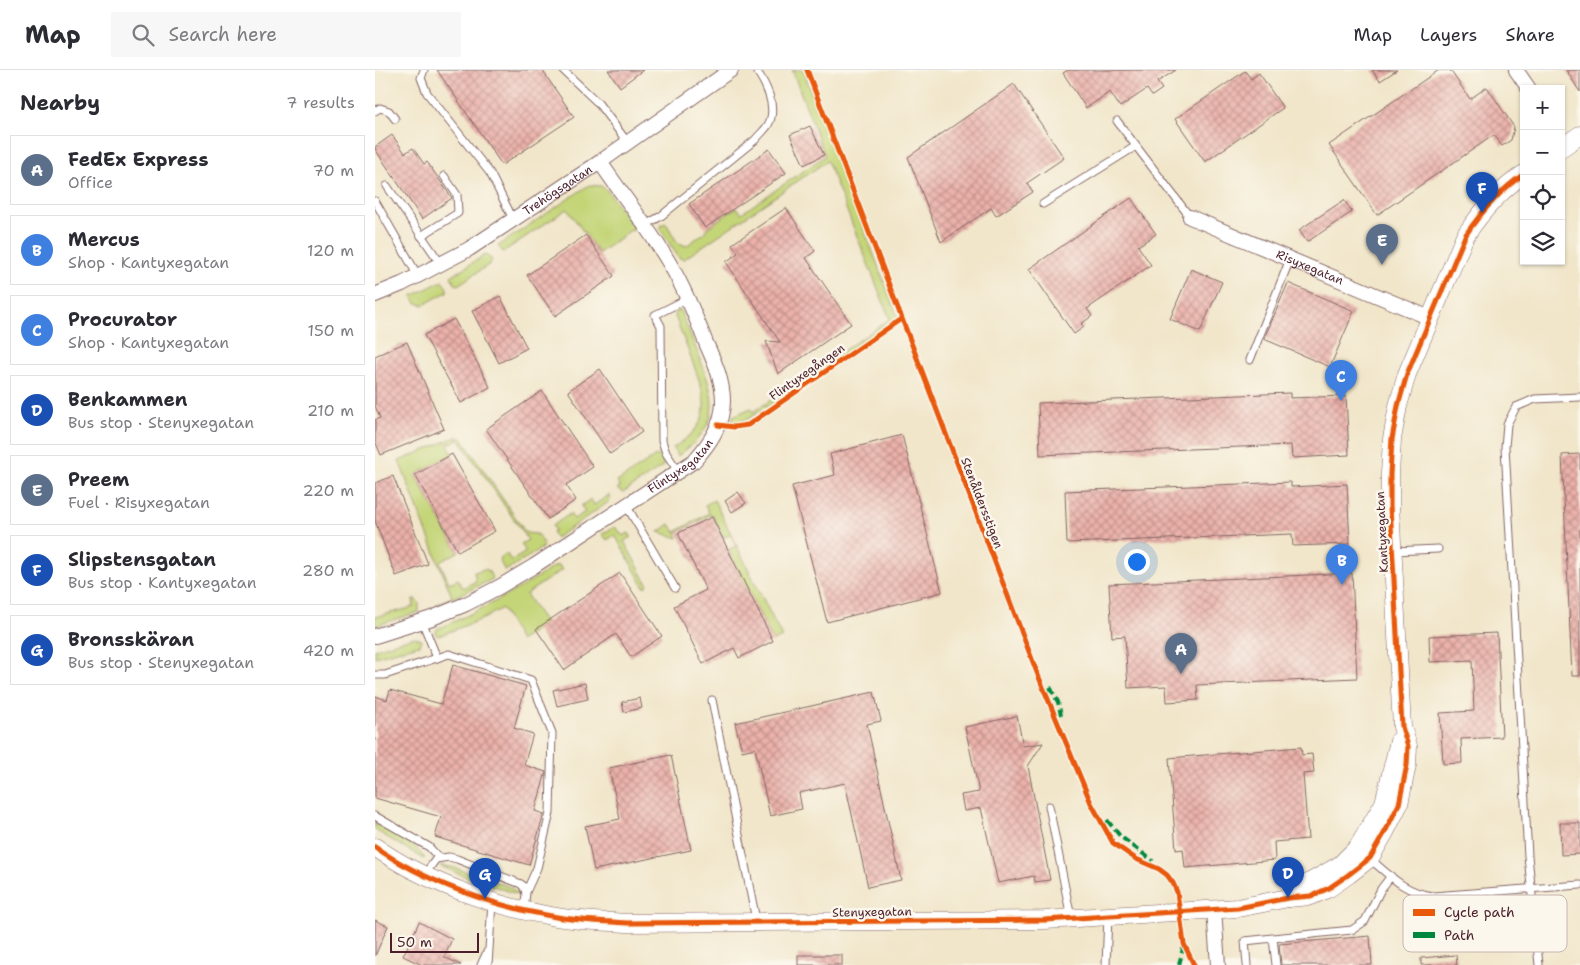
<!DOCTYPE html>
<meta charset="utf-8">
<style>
:root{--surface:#fff;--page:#f7f7f7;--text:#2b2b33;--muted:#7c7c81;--line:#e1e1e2;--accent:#0f766e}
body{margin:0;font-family:"Shantell Sans",sans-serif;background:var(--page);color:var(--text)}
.controls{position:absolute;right:15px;top:15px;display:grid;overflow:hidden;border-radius:0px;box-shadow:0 1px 4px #0004}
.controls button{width:45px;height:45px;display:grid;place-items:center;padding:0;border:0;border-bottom:1px solid var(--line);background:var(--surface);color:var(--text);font:25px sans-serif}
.scale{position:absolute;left:15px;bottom:12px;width:89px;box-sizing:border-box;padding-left:5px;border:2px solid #4a1f2b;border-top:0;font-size:14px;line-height:18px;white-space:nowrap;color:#4a1f2b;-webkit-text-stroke:4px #fbf7ec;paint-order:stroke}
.you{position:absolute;left:761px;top:491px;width:18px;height:18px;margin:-12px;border:4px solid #fff;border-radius:50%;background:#1a73e8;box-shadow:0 0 0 8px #1a73e833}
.badge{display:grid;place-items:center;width:32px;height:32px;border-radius:50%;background:var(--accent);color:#fff;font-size:16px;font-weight:700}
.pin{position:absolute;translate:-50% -41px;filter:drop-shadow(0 1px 2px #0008)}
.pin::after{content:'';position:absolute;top:26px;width:18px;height:15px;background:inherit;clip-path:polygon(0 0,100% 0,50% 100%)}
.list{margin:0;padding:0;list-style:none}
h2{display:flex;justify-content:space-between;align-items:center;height:65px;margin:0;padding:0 20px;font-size:21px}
h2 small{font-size:16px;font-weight:400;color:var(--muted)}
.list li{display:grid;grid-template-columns:32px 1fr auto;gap:15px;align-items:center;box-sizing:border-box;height:70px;margin:0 10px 10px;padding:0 10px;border:1px solid var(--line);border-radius:0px}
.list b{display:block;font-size:19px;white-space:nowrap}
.list p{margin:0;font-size:16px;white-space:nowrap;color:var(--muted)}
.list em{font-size:16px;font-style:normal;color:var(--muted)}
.icon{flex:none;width:28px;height:28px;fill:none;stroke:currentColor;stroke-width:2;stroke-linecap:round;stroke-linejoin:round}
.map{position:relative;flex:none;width:1205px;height:895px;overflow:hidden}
header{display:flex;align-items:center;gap:30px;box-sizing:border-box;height:70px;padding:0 25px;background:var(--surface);border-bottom:1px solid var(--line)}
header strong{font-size:24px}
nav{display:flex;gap:28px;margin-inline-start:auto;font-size:18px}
.search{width:350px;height:45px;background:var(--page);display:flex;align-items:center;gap:12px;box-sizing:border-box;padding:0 18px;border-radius:0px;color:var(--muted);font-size:19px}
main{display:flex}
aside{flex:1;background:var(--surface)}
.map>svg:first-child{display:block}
.green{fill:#c4d578;stroke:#877a52}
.building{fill:url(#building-cross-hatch)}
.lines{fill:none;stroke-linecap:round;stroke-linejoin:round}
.service-casing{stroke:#846563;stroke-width:9}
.minor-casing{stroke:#846563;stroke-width:16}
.tertiary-casing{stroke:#846563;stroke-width:19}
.service{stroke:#fff;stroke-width:7}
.minor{stroke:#fff;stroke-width:14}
.tertiary{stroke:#fff;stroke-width:18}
.quiet{stroke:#00873e;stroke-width:4;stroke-dasharray:8 4;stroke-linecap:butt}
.cycleway-casing{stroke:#fbf7ec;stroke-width:8}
.cycleway{stroke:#e8590c;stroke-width:5}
.labels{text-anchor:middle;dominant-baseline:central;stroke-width:5;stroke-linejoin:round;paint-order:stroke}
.street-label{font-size:12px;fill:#4a1f2b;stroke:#fbf7ec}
.key{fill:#fbf7ec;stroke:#c6b6b2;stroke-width:1}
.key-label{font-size:14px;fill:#4a1f2b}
</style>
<header>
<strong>Map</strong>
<div class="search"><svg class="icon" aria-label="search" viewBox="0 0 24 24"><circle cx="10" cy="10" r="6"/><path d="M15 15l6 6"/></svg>Search here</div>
<nav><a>Map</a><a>Layers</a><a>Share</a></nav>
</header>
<main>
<aside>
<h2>Nearby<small>7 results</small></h2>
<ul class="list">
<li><span class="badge" style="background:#5c6f8a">A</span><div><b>FedEx Express</b><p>Office</p></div><em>70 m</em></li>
<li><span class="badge" style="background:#3f7fe0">B</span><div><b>Mercus</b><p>Shop · Kantyxegatan</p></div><em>120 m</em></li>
<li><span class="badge" style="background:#3f7fe0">C</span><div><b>Procurator</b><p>Shop · Kantyxegatan</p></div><em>150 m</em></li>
<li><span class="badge" style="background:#1a4fb4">D</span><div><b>Benkammen</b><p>Bus stop · Stenyxegatan</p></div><em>210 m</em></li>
<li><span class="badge" style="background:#5c6f8a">E</span><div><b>Preem</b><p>Fuel · Risyxegatan</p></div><em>220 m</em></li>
<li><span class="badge" style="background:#1a4fb4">F</span><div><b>Slipstensgatan</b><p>Bus stop · Kantyxegatan</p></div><em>280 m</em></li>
<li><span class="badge" style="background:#1a4fb4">G</span><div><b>Bronsskäran</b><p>Bus stop · Stenyxegatan</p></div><em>420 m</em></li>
</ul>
</aside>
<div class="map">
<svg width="1205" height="895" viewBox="0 0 1205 895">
<defs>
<pattern id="building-cross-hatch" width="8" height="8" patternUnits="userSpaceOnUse" patternTransform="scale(1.25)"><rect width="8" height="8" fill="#ebb2aa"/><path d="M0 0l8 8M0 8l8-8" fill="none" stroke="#c0908b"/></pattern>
</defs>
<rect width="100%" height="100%" fill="#fbf7ec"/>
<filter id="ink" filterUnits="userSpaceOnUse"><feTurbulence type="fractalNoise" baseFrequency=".02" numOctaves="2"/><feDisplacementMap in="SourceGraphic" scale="10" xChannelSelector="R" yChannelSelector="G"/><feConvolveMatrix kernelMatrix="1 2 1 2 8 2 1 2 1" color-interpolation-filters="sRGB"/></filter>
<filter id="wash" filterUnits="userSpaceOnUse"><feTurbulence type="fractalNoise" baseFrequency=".0096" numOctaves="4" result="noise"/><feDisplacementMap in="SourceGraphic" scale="20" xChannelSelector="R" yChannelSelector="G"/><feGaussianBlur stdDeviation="1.12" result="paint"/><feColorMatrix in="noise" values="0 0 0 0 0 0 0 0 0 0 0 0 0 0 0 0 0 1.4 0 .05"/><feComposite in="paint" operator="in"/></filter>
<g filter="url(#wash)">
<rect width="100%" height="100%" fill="#f1e6ca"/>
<g class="green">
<path d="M417,0H428L523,248L375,348L362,353L357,352L358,346L376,338L378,342L515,249L452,91L309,189L304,188L285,159L286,155L291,153L302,172L311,176L329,163L332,158L361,138L367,143L450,86Z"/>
<path d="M214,115L226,116L231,119L260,159L257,161L256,160L224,183L192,139L128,182L123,176Z"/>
<path d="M110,185L114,186L117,191L115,193V194L83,215L80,214L76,206Z"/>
<path d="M67,211L72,218V222L48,235L41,233L37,226Z"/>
<path d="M305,240C313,258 320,276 327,294C344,338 341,357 303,386L298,378C336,353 334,336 319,296C313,279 306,263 300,246L301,241Z"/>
<path d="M83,366L84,369L86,367L151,463L162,464L169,474L167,478L130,501L125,492L126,487L132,484L136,491L151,482L146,474L153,470L84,369L73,374L77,384L40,405L83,482L65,492L74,513L83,509L88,518L101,511L99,502L109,499L113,500L118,509L62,535V534L77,527L24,391Z"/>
<path d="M282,385L288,391V396L248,423L242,419L245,417L242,412Z"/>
<path d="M234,425L235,431L181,468L177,462L180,460L177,456L195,444L199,449L210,442L206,436L216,429L219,435Z"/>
<path d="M339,430L407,567L398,571L353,480L361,476L356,465L349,467L337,444L301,463L303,468L284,462L295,454L300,462L334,443L330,435Z"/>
<path d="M240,457L248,466L254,463L256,467L249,471L273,515L269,517L240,465L232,470L227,464Z"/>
<path d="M184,495L187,500L151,524L170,553L145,571L127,538L110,548L66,565L62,566L60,564L62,559C104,541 142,521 180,496Z"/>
<path d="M38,529H40L44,534V542L0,556V547L39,537Z"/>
<path d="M39,567L46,570L44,575L0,587V579Z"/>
<path d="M0,753L38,775L49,787V789L0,760Z"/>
<path d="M66,795L80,798L135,817L145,825L94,808L65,796Z"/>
</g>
<g id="blocks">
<g class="building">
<path d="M62,0H167L199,47L127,95Z"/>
<path d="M233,0H268L245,17Z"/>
<path d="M693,0H801L782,12L787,19L777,26L772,19L745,37L735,22L711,38L688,3Z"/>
<path d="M997,0H1022L1005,11Z"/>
<path d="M1064,0H1075L1095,29L1112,17L1139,57L1136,70L1127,76L1119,65L1002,145L954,75Z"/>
<path d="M1191,0H1205V22Z"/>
<path d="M870,1L876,9L884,3L908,38L830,92L800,49Z"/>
<path d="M639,14L689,88L652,113L658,122L621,146L616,138L566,172L533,87Z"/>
<path d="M435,56L449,85L429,95L415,65Z"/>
<path d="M17,65L30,83L38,78L49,94L52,92L77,128L47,149L0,79V77Z"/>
<path d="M394,79L411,103L330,158L314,134Z"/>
<path d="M756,128L781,164L763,176L776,195L712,239L717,246L706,254L709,257L699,264L654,199Z"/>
<path d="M969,130L977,142L932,172L924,160Z"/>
<path d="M411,138L440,181L431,188L476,254L403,304L391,271L405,272L351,192L363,183L357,174Z"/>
<path d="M211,165L239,206L180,246L152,205Z"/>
<path d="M816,199L847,212L825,262L795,249Z"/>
<path d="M913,213L979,241L955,297L889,269Z"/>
<path d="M125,226L152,278L124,293L97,241Z"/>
<path d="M79,249L115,317L86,333L49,265Z"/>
<path d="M32,272L69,359L6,385L0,371V350L5,348L0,336V286Z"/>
<path d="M225,299L267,362L235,384L193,321Z"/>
<path d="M167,321L218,397L191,415L201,430L173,449L111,359Z"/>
<path d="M915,323V328L971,326L974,385L917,388L916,375L665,385L663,333Z"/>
<path d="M527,365L567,522L452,552L417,416L460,405L455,384Z"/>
<path d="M77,384L120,461L83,482L40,405Z"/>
<path d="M1205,384V606H1197L1187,385Z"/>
<path d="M18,406L53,494L21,506L0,451V413Z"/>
<path d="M916,412V417L972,414L975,474L918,476L917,464L692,473L690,421Z"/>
<path d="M363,422L371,433L357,442L350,431Z"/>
<path d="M337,447L398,571L364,588L359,578L328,594L299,536L331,520L303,463Z"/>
<path d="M245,503L287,566L256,587L241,564L189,600L161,559Z"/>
<path d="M977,503L982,608L822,615L823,630L792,632L791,616L753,618L750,566L737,567L734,514Z"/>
<path d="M1122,563L1127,667L1086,669L1087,693L1068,694L1065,643L1099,641L1097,590L1055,592L1054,566Z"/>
<path d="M78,595L151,616L139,658L158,664L149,695L171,702L160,741L169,744L154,795L60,767L66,747L0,728V626L12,630L15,620L66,634Z"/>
<path d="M210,613L213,629L182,636L178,620Z"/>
<path d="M499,622L506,651L492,654L526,810L493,817L470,713L424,723L427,739L395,746L380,678L367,681L360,653Z"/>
<path d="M265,628L267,638L249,642L247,632Z"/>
<path d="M642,646L648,676L668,673L653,696L675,810L660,812L659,806L623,813L606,738L589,741L586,725L604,722L590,657Z"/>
<path d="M926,677L927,685L937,684L939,703L928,704L933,769L899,772L900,790L810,798L808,779L801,780L794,688Z"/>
<path d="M296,685L316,780L219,800L210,756L245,749L234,698Z"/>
<path d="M1185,753H1205V784L1186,785Z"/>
<path d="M0,850L13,856L0,886Z"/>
<path d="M44,852L77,869L69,887L86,895H47L28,886Z"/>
<path d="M995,866L997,895H906L904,874Z"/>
<rect x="423" y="885" width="44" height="10"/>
<path d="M1081,885L1082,895H1046V888Z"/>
</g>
</g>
</g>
<g filter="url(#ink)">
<use href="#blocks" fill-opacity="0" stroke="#846563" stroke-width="1"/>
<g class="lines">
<g class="service-casing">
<g id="service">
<path d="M49,0L46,8L52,23L115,103L138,149"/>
<path d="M188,0L223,33L253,73"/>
<path d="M0,41L5,38L14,41L20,49"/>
<path d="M742,51L815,147"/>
<path d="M12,116L66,194"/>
<path d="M0,131L43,206"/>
<path d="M668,134L761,76"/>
<path d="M269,156L286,146L380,70C384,65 390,60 393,55C403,38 391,14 381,0"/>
<path d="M46,166L83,143L82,125L69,106"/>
<path d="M875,290L915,189"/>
<path d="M303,401L291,383L287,371L286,256L280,245L312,229"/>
<path d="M251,435L300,518"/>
<path d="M1019,481L1063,479"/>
<path d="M47,551L62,588"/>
<path d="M0,605H10L74,584L156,610L177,663L175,743L162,798L151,822"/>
<path d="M337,630L381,850"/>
<path d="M674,736L696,848"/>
<path d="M0,746L54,777L64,788"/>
<path d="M994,788C1014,805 1030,823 1058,826L1205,815"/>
<path d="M50,804L61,789L74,787L82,789L146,814C154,821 150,830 148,840"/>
<path d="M898,868L977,860L990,851L1006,819L1016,806"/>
<path d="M106,895L112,882"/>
<path d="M113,895L117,832"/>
<path d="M731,895L733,846"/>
<path d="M872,895L870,871L898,868L901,895"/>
<path d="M1164,895L1153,786L1130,377L1132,354L1141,337L1160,329L1205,327"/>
</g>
</g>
<g class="minor-casing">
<g id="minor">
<path d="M1141,0L1154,19"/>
<path id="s1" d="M815,147L1055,248"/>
<path id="s2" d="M0,225L27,214L94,179L225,92L356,0"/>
<path id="s3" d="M0,566L57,548L91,534L124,517L159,496L319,391C334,374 348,355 348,331C348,310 339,291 331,273C321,247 310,220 296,196C276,161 248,126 225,92"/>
<path d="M839,840L843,895"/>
</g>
</g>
<g class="tertiary-casing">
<g id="tertiary">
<path d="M1186,78L1205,65"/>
<path d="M0,777C47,810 115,835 171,845C197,851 225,851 252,853L670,850L863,838L913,828L936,826L954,818L973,805L995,788L1010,762L1024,734L1032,695L1033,676L1027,657L1015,436V404L1017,369L1023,336L1032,304L1090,166C1106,142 1125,120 1149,104"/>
<path d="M914,828L930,815L965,795L983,777L1009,733L1024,671"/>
</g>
</g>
<use href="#service" class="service"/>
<use href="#minor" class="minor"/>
<use href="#tertiary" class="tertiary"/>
<g class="quiet">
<path d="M675,617L683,632L686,645"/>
<path d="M732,750L745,766L778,791"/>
<path d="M804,895L809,874"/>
</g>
<g class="cycleway-casing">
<g id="cycleway">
<path d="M432,0L663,605L716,733L738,773L761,789L784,799L792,805L798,813L802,822L809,874L819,895"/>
<path d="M343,355L359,357L373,355L526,249"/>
<path d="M0,777C47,810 115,835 171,845C197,851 225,851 252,853L670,850L863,838L913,828L936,826L954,818L973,805L995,788L1010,762L1024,734L1032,695L1033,676L1027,657L1015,436V404L1017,369L1023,336L1032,304L1090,166C1106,142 1125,120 1149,104"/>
</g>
</g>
<use href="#cycleway" class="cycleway"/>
</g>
</g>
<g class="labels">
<g class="street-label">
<text stroke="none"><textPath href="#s2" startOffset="211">Trehögsgatan</textPath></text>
<text stroke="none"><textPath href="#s1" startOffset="130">Risyxegatan</textPath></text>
<text transform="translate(432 302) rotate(-35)">Flintyxegången</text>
<text stroke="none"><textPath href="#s3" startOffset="352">Flintyxegatan</textPath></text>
<text transform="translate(607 433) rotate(69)">Stenåldersstigen</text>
<text transform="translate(1007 462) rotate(-93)">Kantyxegatan</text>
<text transform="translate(497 842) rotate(-1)">Stenyxegatan</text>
</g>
</g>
<rect x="1028" y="825" width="164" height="57" rx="8" class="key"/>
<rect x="1038" y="839" width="22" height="7" fill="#e8590c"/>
<rect x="1038" y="862" width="22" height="6" fill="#00873e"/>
<g class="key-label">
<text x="1069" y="847">Cycle path</text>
<text x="1069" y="870">Path</text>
</g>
</svg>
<div class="controls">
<button>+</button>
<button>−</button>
<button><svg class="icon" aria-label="locate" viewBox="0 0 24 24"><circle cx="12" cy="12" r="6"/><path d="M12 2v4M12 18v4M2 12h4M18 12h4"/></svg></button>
<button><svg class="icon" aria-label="layers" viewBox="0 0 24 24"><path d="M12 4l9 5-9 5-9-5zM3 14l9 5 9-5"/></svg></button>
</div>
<div class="scale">50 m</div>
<div class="you"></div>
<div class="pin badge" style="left:806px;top:604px;background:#5c6f8a">A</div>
<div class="pin badge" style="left:967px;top:515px;background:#3f7fe0">B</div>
<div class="pin badge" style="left:966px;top:331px;background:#3f7fe0">C</div>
<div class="pin badge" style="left:913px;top:828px;background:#1a4fb4">D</div>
<div class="pin badge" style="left:1007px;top:195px;background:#5c6f8a">E</div>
<div class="pin badge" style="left:1107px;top:143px;background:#1a4fb4">F</div>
<div class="pin badge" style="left:110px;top:829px;background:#1a4fb4">G</div>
</div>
</main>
